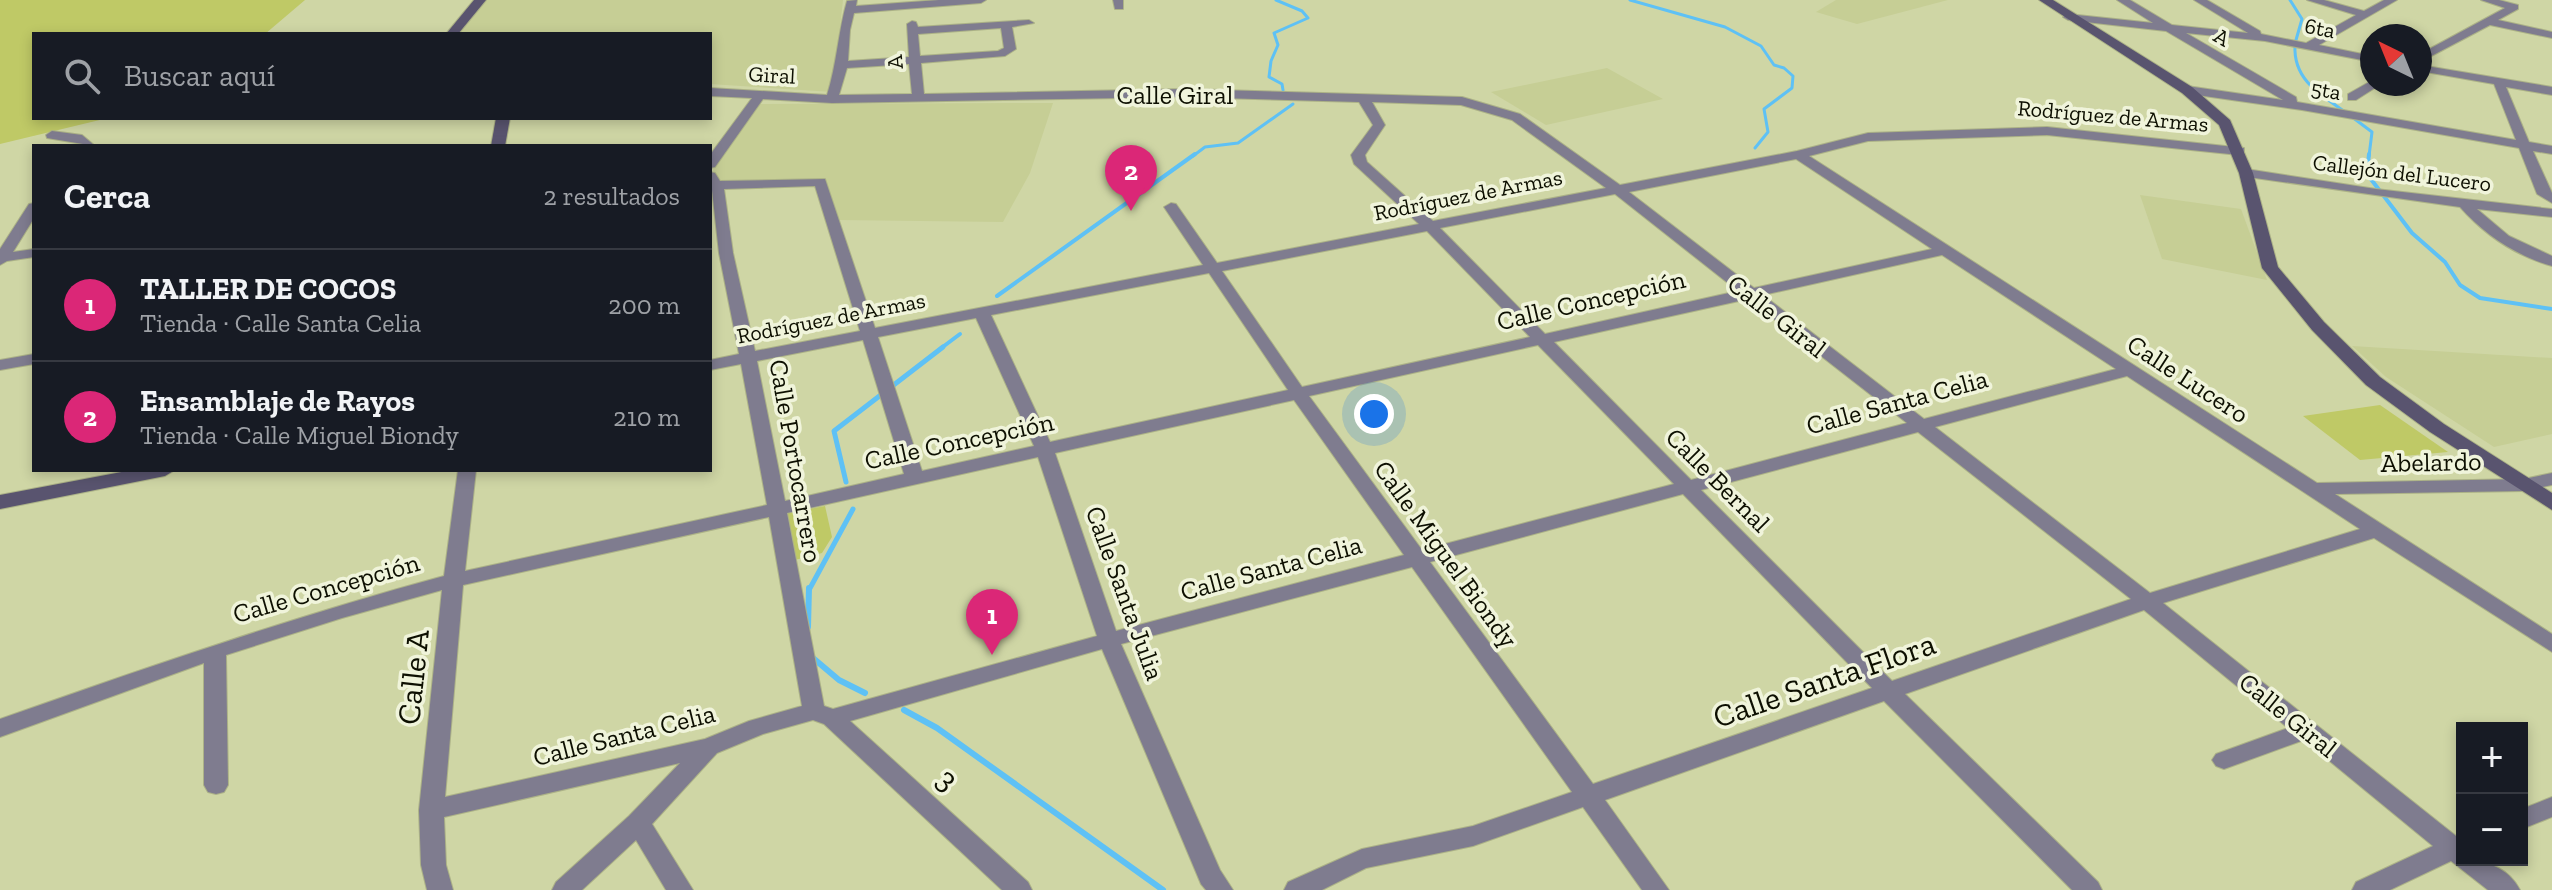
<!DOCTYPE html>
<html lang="es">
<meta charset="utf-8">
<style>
:root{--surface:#171b24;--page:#242831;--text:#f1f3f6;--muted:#9ea1a6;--line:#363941;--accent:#db2777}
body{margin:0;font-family:"Zilla Slab",serif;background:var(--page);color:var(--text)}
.controls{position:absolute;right:24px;bottom:24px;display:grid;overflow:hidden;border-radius:0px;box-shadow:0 4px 12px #0003}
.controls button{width:72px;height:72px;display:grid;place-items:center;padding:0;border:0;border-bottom:2px solid var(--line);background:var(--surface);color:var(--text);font:40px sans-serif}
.compass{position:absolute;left:2360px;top:24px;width:72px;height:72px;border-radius:50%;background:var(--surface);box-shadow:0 4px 12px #0003;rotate:317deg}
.you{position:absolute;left:1374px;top:414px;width:28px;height:28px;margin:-20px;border:6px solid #fff;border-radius:50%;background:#1a73e8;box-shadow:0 0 0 12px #1a73e833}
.badge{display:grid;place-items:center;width:52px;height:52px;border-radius:50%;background:var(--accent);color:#fff;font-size:26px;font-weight:700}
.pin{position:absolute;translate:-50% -66px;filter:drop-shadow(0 2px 4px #0008)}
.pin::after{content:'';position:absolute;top:42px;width:28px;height:24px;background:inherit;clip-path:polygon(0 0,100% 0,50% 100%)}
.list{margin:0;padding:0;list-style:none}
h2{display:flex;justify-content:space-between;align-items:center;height:104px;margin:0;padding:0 32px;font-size:34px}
h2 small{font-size:26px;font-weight:400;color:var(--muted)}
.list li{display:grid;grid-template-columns:52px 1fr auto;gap:24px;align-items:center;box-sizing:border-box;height:112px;padding:0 32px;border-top:2px solid var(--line)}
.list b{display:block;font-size:30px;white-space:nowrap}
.list p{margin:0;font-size:26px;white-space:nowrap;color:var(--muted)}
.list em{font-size:26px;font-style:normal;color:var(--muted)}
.icon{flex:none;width:44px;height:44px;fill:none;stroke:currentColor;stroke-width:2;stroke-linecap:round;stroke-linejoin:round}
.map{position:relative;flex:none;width:2552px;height:890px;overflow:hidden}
.search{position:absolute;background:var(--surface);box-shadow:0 4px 12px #0003;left:32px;top:32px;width:680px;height:88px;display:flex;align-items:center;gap:20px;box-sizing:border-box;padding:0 28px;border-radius:0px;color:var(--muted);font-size:30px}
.panel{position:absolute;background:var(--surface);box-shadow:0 4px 12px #0003;left:32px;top:144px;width:680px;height:328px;border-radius:0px}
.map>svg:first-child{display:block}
.built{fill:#c6ce95}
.green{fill:#bfc966}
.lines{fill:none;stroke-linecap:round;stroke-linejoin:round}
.stream-far3{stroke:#5ec1f5;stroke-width:3}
.stream-far2{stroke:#5ec1f5;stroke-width:4}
.stream-far1{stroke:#5ec1f5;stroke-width:5}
.stream{stroke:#5ec1f5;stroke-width:6}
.street-casing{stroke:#acb287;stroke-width:2}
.secondary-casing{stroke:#acb287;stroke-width:2}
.street{fill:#7f7c8f;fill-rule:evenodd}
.secondary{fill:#59546f;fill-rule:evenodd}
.labels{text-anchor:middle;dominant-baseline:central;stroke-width:7;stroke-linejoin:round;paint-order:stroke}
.far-street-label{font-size:22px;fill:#0d0f01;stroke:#f0f4db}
.street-label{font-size:26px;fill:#0d0f01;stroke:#f0f4db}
.near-street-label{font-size:32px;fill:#0d0f01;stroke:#f0f4db}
</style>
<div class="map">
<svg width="2552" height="890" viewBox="0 0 2552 890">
<rect width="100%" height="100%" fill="#cfd6a5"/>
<g class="built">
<path d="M487,0H843L833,92L710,84V34H462L460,31Z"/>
<path d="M1836,0H1948L1857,24L1816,12Z"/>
<path d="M1607,68L1663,99L1546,125L1491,92Z"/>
<path d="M1053,103L1030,173L1003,222L839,220L824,180L719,181L713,170L756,104Z"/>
<path d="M2140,195L2241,209L2267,280L2162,259Z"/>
<path d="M2352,346L2552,358V434L2494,447L2386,377Z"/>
</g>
<g class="green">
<path d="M0,0H305L265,34H34V118H108L0,144Z"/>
<path d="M2380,405L2448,452L2360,460L2303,416Z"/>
<path d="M825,506L832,537L822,553L795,560L782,514Z"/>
</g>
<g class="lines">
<g class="stream-far3">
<path d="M1276,0L1302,11L1308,18L1274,33L1278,45L1271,61L1269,77L1282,84L1283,90"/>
<path d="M1630,0L1725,27L1761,46L1774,65L1784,68L1793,76L1792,88L1764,109L1768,132L1755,148"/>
<path d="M2290,0L2302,19L2296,40"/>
<path d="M2295,45C2293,79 2319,94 2344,111"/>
<path d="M2352,117L2372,132L2369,156"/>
<path d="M1193,156L1205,147L1238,143L1293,104"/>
</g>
<g class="stream-far2">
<path d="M2369,154L2367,174L2412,233L2445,262L2460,285L2480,298L2552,309"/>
<path d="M997,296L1195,154"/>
<path d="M940,349L960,334"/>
</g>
<g class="stream-far1">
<path d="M846,482L834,431L943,347"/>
<path d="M809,590L853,509"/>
</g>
<g class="stream">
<path d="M808,627L809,588"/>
<path d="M813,658L839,680L865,693"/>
<path d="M904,710L937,728L1163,890"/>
</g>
<g class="street-casing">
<g id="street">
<path d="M857,0L856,6L939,0H986L981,3L854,13L850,30L848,61L909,57L907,24L912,21L916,22L918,27L1029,20L1034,23L1012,27L1016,49L1005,56L921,63L924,94L1185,89L1462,97L1520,114L1620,185L1797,151L1868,133L2047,127L2244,148V154L2239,155L2047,135L1868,141L1809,156L2317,483L2524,479L2552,473V485L2524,491L2335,494L2552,634V652L2374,538L2163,603L2456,836L2462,835V860C2485,860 2508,867 2520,890H2488L2451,861L2390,890H2352L2356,882L2433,846L2304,740L2224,769L2216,766L2212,760L2216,754L2288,728L2144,610L1905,694L2098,882L2102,890H2072L1884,701L1605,800L1669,890H1642L1583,807L1473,846L1366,868L1322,890H1284L1288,882L1362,849L1473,826L1572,792L1412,567L1121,644L1220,870L1233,890H1206L1201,884L1102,649L850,721L1028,882L1032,890H1002L824,724L813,720L763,734L717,753L652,824L693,890H666L636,840L582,890H552L556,882L629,816L680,763L444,817L446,865L453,890H427L421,865L419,810L442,590L342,618L226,655L228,785L224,792L216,794L208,792L204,785V663L0,737V719C147,667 293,617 444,576L458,470H476L465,571L767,505L741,364L710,370V360L739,354L719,253L710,172L715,173L720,181L825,179L875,328L1203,265L1164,207L1171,203L1176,204L1217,263L1419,224L1354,164L1351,155L1373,125L1359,102L1185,97L832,103L763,99L715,167L710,168V155L752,98L710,96V88L827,95C837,64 838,32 847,1ZM1001,28L1004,48L998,51L920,56L918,34ZM909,64L912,94L839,95L847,68ZM1372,102L1461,105L1512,120L1606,188L1433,221L1367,162L1365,155L1385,125ZM1796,159L1932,249L1754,288L1629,192ZM815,186L860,331L755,351L733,253L724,189ZM1615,194L1738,291L1545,334L1440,228ZM1427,231L1530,337L1302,387L1222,271ZM1942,255L2116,369L1924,419L1763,295ZM1209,273L1288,390L1050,442L991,315ZM1748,299L1907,423L1691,480L1554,342ZM976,318L1034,446L922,471L878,337ZM863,340L904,474L785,501L757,361ZM1538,345L1674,484L1422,550L1309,396ZM2127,376L2360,529L2150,593L1935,427ZM1294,400L1404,555L1116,631L1055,453ZM1918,432L2131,599L1892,681L1701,490ZM1038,457L1097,636L833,709L824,706L787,513ZM1683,494L1872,688L1593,784L1430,562ZM769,517L802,706L749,721L705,739L445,797L463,585Z"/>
<path d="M1113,0H1123V9H1115Z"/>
<path d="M2117,0H2130L2172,25L2248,33L2194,0H2207L2260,31L2261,34L2306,43L2356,15L2307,0H2324L2364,11L2384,0H2397L2319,45L2372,56V62L2265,41L2186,33L2296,97L2297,102L2516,140L2494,84L2420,71V65L2552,87V95L2506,87L2529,142L2552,146V154L2533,151L2552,193V203L2537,194L2519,148L2302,110L2183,93L2181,90L2187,86L2283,100L2166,31L2068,20L2063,17L2068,14L2153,23Z"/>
<path d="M2481,0H2499L2518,5V9L2498,20L2552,32V38L2490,25L2420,62V54L2505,8Z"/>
<path d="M2371,81L2381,84L2356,100H2348V94Z"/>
<path d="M52,131L82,135L95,146L47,138L46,135Z"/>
<path d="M2246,169L2376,189L2552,209V217L2477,209L2509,236L2552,256V266C2516,256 2484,234 2460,207L2241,176V170Z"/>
<path d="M34,203V218L13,252L34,249V257L7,261L0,265V249L29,204Z"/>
<path d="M34,354V364L0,370V360Z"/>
<path d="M2552,797V817L2522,829V809Z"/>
</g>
</g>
<g class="secondary-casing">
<g id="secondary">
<path d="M474,0H486L458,34H446Z"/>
<path d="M2039,0H2053L2192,87L2230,120L2253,173L2278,267L2324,322L2380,377L2444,424L2552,493V510L2430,432L2366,385L2312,330L2262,268L2239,173L2219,125L2182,93Z"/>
<path d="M496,118H510L505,146H491Z"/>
<path d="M132,470H175L165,476L0,509V495Z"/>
</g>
</g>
<use href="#street" class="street"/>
<use href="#secondary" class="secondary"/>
</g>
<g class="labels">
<g class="far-street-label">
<text transform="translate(2320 28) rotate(11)">6ta</text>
<text transform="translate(2222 37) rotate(30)">A</text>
<text transform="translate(895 62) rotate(-95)">A</text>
<text transform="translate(772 75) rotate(3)">Giral</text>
<text transform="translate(2326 90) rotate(10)">5ta</text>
<text transform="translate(2113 116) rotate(5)">Rodríguez de Armas</text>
<text transform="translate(2402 173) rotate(7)">Callejón del Lucero</text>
<text transform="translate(1468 195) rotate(-11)">Rodríguez de Armas</text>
<text transform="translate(831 318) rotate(-11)">Rodríguez de Armas</text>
</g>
<g class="street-label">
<text x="1175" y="95">Calle Giral</text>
<text transform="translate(1591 300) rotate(-13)">Calle Concepción</text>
<text transform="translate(1777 316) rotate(38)">Calle Giral</text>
<text transform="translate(2188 379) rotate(33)">Calle Lucero</text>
<text transform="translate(1897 402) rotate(-15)">Calle Santa Celia</text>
<text transform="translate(959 441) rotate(-12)">Calle Concepción</text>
<text transform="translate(796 461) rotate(80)">Calle Portocarrero</text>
<text transform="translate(2431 462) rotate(-1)">Abelardo</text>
<text transform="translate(1718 480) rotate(45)">Calle Bernal</text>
<text transform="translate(1446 554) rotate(54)">Calle Miguel Biondy</text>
<text transform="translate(1271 568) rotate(-15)">Calle Santa Celia</text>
<text transform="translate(326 588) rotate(-16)">Calle Concepción</text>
<text transform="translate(1125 593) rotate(70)">Calle Santa Julia</text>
<text transform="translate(2288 715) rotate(39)">Calle Giral</text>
<text transform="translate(624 735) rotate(-14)">Calle Santa Celia</text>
</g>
<g class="near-street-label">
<text transform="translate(413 677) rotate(-84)">Calle A</text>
<text transform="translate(1824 680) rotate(-19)">Calle Santa Flora</text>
<text transform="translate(948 779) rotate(43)">3</text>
</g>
</g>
</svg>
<div class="controls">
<button>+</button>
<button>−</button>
</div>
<svg class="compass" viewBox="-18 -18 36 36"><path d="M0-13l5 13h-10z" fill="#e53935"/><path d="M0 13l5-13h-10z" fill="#9ea1a6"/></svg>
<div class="you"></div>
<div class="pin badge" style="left:992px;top:655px">1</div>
<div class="pin badge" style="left:1131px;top:211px">2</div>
<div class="search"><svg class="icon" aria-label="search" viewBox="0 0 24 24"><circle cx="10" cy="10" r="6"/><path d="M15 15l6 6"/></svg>Buscar aquí</div>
<section class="panel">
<h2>Cerca<small>2 resultados</small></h2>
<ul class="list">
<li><span class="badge">1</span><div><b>TALLER DE COCOS</b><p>Tienda · Calle Santa Celia</p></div><em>200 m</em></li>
<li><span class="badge">2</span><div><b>Ensamblaje de Rayos</b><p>Tienda · Calle Miguel Biondy</p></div><em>210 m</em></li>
</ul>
</section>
</div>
